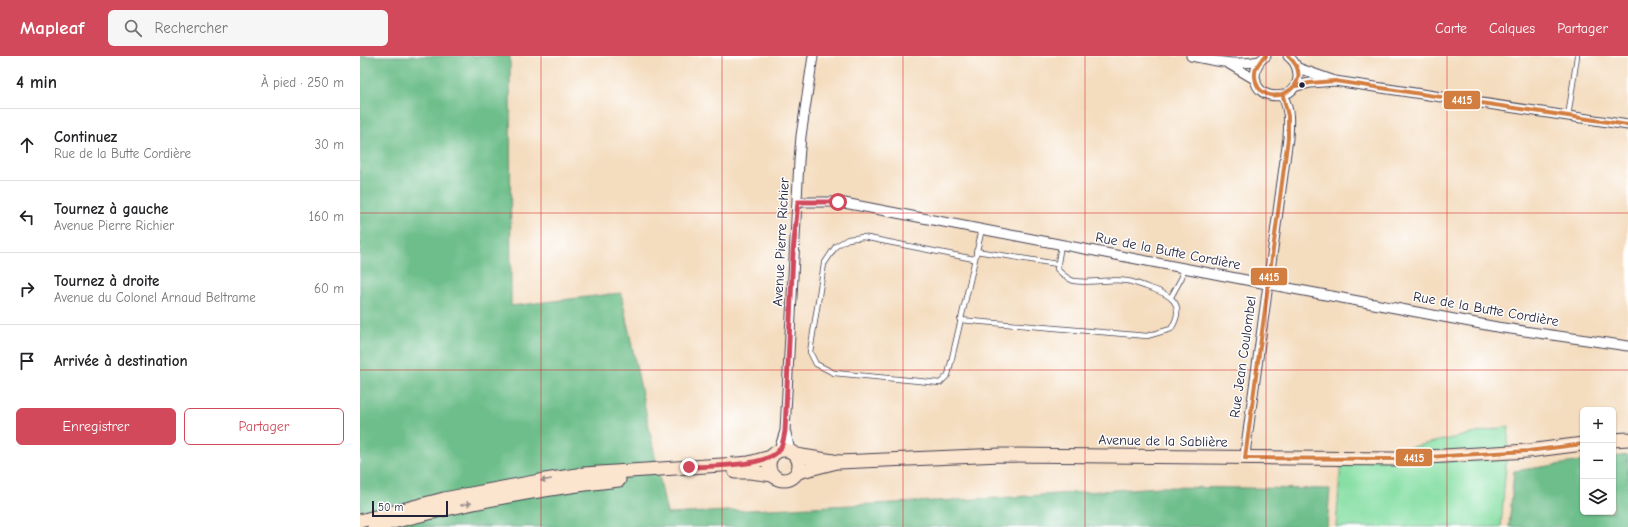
<!DOCTYPE html>
<html lang="fr">
<meta charset="utf-8">
<style>
:root{--surface:#fff;--page:#f6f6f6;--text:#202124;--muted:#757577;--line:#e0e0e0;--accent:#d1495b}
body{margin:0;font-family:"Comic Neue",sans-serif;background:var(--page);color:var(--text)}
.controls{position:absolute;right:12px;bottom:12px;display:grid;overflow:hidden;border-radius:6px;box-shadow:0 1px 3px #0004}
.controls button{width:36px;height:36px;display:grid;place-items:center;padding:0;border:0;border-bottom:1px solid var(--line);background:var(--surface);color:var(--text);font:20px sans-serif}
.scale{position:absolute;left:12px;bottom:10px;width:76px;box-sizing:border-box;padding-left:4px;border:2px solid #22223b;border-top:0;font-size:11px;line-height:14px;white-space:nowrap;color:#22223b;-webkit-text-stroke:3px #fff;paint-order:stroke}
.stop{position:absolute;width:12px;height:12px;margin:-9px;border:3px solid #d1495b;border-radius:50%;background:#fff}
.stop.end{background:#d1495b;border-color:#fff;box-shadow:0 1px 4px #0008}
.list{margin:0;padding:0;list-style:none}
h2{display:flex;justify-content:space-between;align-items:center;height:52px;margin:0;padding:0 16px;font-size:17px}
h2 small{font-size:13px;font-weight:400;color:var(--muted)}
.list li{display:grid;grid-template-columns:26px 1fr auto;gap:12px;align-items:center;box-sizing:border-box;height:72px;padding:0 16px;border-top:1px solid var(--line)}
.list b{display:block;font-size:15px;white-space:nowrap}
.list p{margin:0;font-size:13px;white-space:nowrap;color:var(--muted)}
.list em{font-size:13px;font-style:normal;color:var(--muted)}
.actions{display:flex;gap:8px;padding:12px 16px}
.actions a{flex:1;padding:9px 0;border:1px solid var(--accent);border-radius:6px;text-align:center;font-size:14px;color:var(--accent)}
.actions .main{background:var(--accent);color:#fff}
.icon{flex:none;width:22px;height:22px;fill:none;stroke:currentColor;stroke-width:2;stroke-linecap:round;stroke-linejoin:round}
.map{position:relative;flex:none;width:1268px;height:471px;overflow:hidden}
header{display:flex;align-items:center;gap:24px;box-sizing:border-box;height:56px;padding:0 20px;background:var(--accent);color:#fff}
header strong{font-size:19px}
nav{display:flex;gap:22px;margin-inline-start:auto;font-size:14px}
.search{width:280px;height:36px;background:var(--page);display:flex;align-items:center;gap:10px;box-sizing:border-box;padding:0 14px;border-radius:6px;color:var(--muted);font-size:15px}
main{display:flex}
aside{flex:1;background:var(--surface)}
.map>svg:first-child{display:block}
.green{fill:#87dfa4;stroke:#548070}
.forest{fill:#6dbe8a;stroke:#487062}
.lines{fill:none;stroke-linecap:round;stroke-linejoin:round}
.lane-casing{stroke:#423e4f;stroke-width:6}
.street-casing{stroke:#423e4f;stroke-width:11}
.secondary-casing{stroke:#423e4f;stroke-width:15}
.lane{stroke:#fff;stroke-width:4.5}
.street{stroke:#fff;stroke-width:9}
.secondary{stroke:#fce5cf;stroke-width:13}
.bus-1-casing{stroke:#fff;stroke-width:7}
.bus-1{stroke:#d37e41;stroke-width:4}
.oneway{fill:#9a8d8c}
.route{stroke:#d1495b;stroke-width:5}
.grid{fill:none;stroke:#d62828;stroke-width:1;stroke-opacity:0.55}
.bus-dot{fill:#22223b;stroke:#fff;stroke-width:1.5}
.labels{text-anchor:middle;dominant-baseline:central;stroke-width:3;stroke-linejoin:round;paint-order:stroke}
.street-label{font-size:14px;fill:#22223b;stroke:#fff}
.line-badge{stroke:#fff;stroke-width:1.5}
.badge-label{font-size:11px;text-anchor:middle;font-weight:bold;fill:#fff}
</style>
<header>
<strong>Mapleaf</strong>
<div class="search"><svg class="icon" aria-label="search" viewBox="0 0 24 24"><circle cx="10" cy="10" r="6"/><path d="M15 15l6 6"/></svg>Rechercher</div>
<nav><a>Carte</a><a>Calques</a><a>Partager</a></nav>
</header>
<main>
<aside>
<h2>4 min<small>À pied · 250 m</small></h2>
<ul class="list">
<li><svg class="icon" aria-label="ahead" viewBox="0 0 24 24"><path d="M12 20V5M6 11l6-6 6 6"/></svg><div><b>Continuez</b><p>Rue de la Butte Cordière</p></div><em>30 m</em></li>
<li><svg class="icon" aria-label="left" viewBox="0 0 24 24"><path d="M17 20v-9H6M10 6l-5 5 5 5"/></svg><div><b>Tournez à gauche</b><p>Avenue Pierre Richier</p></div><em>160 m</em></li>
<li><svg class="icon" aria-label="right" viewBox="0 0 24 24"><path d="M7 20v-9h11M14 6l5 5-5 5"/></svg><div><b>Tournez à droite</b><p>Avenue du Colonel Arnaud Beltrame</p></div><em>60 m</em></li>
<li><svg class="icon" aria-label="arrive" viewBox="0 0 24 24"><path d="M6 21V4h12l-3 4 3 4H6"/></svg><div><b>Arrivée à destination</b></div></li>
</ul>
<div class="actions"><a class="main">Enregistrer</a><a>Partager</a></div>
</aside>
<div class="map">
<svg width="1268" height="471" viewBox="0 0 1268 471">
<rect width="100%" height="100%" fill="#fff"/>
<filter id="ink" filterUnits="userSpaceOnUse"><feTurbulence type="fractalNoise" baseFrequency=".025" numOctaves="2"/><feDisplacementMap in="SourceGraphic" scale="8" xChannelSelector="R" yChannelSelector="G"/><feConvolveMatrix kernelMatrix="1 2 1 2 8 2 1 2 1" color-interpolation-filters="sRGB"/></filter>
<filter id="wash" filterUnits="userSpaceOnUse"><feTurbulence type="fractalNoise" baseFrequency=".012" numOctaves="4" result="noise"/><feDisplacementMap in="SourceGraphic" scale="16" xChannelSelector="R" yChannelSelector="G"/><feGaussianBlur stdDeviation="0.9" result="paint"/><feColorMatrix in="noise" values="0 0 0 0 0 0 0 0 0 0 0 0 0 0 0 0 0 1.4 0 .05"/><feComposite in="paint" operator="in"/></filter>
<g filter="url(#wash)">
<rect width="100%" height="100%" fill="#f4dcbe"/>
<path class="green" d="M1149,370L1141,471H976L981,406Z"/>
<g class="forest">
<path d="M0,0H150L151,250L261,237L307,458L637,442L800,431L970,433L967,471H0Z"/>
<path d="M1268,399V471H1149L1154,415L1223,405V456H1253V401Z"/>
</g>
</g>
<g filter="url(#ink)">
<g class="lines">
<g class="lane-casing">
<g id="lane">
<path d="M1208,61L1217,0"/>
<path d="M616,195L697,208"/>
<path d="M614,203L503,181L488,183L476,190L464,208L450,296L456,308L474,317L580,327L588,319L622,173"/>
<path d="M811,241L822,221L823,212"/>
<path d="M600,264L787,280L811,273C827,247 810,238 787,231C781,229 774,226 767,225C750,222 731,228 714,225C707,223 702,218 697,213L701,189"/>
</g>
</g>
<g class="street-casing">
<g id="street">
<path d="M831,0C855,5 876,10 900,5"/>
<path d="M906,0C899,4 895,12 895,21C896,48 940,45 938,18C937,9 934,5 928,0"/>
<path d="M869,8L896,24"/>
<path d="M938,12L972,24"/>
<path d="M936,30L950,27L975,25L1268,69"/>
<path d="M438,146H479L907,228L1137,271L1268,290"/>
<path d="M426,377L430,395"/>
<path d="M419,394L425,375L439,105L441,80L453,0"/>
<path d="M885,402L886,390L928,82C929,65 930,55 923,40"/>
</g>
</g>
<g class="secondary-casing">
<g id="secondary">
<path d="M1253,384L1268,383"/>
<circle cx="424" cy="409" r="15"/>
<path d="M436,399L479,406L641,399L1034,403L1168,395L1223,388"/>
<path d="M375,416H390L413,419"/>
<path d="M438,416L473,407"/>
<path d="M0,465L84,443L185,424L224,418L377,408L389,407L411,401"/>
<path d="M14,471C94,449 176,433 259,424"/>
</g>
</g>
<use href="#lane" class="lane"/>
<use href="#street" class="street"/>
<use href="#secondary" class="secondary"/>
<g class="bus-1-casing">
<g id="bus-1">
<path d="M906,0C899,5 894,13 895,21C899,59 963,31 928,0"/>
<path d="M936,30L950,27L975,25L1268,69"/>
<path d="M885,402L928,82V60L923,40"/>
<path d="M885,402L1034,403L1168,395L1223,388"/>
</g>
</g>
<use href="#bus-1" class="bus-1"/>
</g>
<defs><path id="oneway-solid" d="M-6-.8H1V-3.2L6.5 0L1 3.2V.8H-6Z"/></defs>
<g class="oneway">
<use href="#oneway-solid" transform="translate(186 424) rotate(171)"/>
<use href="#oneway-solid" transform="translate(106 448) rotate(-12)"/>
</g>
</g>
<g class="lines" filter="url(#ink)">
<path class="route" d="M329,411C349,410 409,411 420,393C423,388 424,381 425,375L433,196L438,146H478"/>
</g>
<path class="grid" d="M181,0V471M362,0V471M543,0V471M725,0V471M906,0V471M1087,0V471M0,157H1268M0,314H1268"/>
<circle class="bus-dot" cx="942" cy="29" r="3.5"/>
<g class="labels">
<g class="street-label">
<text transform="translate(421 186) rotate(-87)">Avenue Pierre Richier</text>
<text transform="translate(808 195) rotate(11)">Rue de la Butte Cordière</text>
<text transform="translate(1126 253) rotate(10)">Rue de la Butte Cordière</text>
<text transform="translate(883 301) rotate(-82)">Rue Jean Coulombel</text>
<text transform="translate(803 385) rotate(1)">Avenue de la Sablière</text>
</g>
</g>
<g class="line-badge">
<rect x="1083" y="34" width="38" height="20" rx="4" fill="#d37e41"/>
<rect x="890" y="211" width="38" height="19" rx="4" fill="#d37e41"/>
<rect x="1035" y="392" width="38" height="19" rx="4" fill="#d37e41"/>
</g>
<g class="badge-label">
<text x="1102" y="48">4415</text>
<text x="909" y="225">4415</text>
<text x="1054" y="406">4415</text>
</g>
</svg>
<div class="controls">
<button>+</button>
<button>−</button>
<button><svg class="icon" aria-label="layers" viewBox="0 0 24 24"><path d="M12 4l9 5-9 5-9-5zM3 14l9 5 9-5"/></svg></button>
</div>
<div class="scale">50 m</div>
<div class="stop" style="left:478px;top:146px"></div>
<div class="stop end" style="left:329px;top:411px"></div>
</div>
</main>
